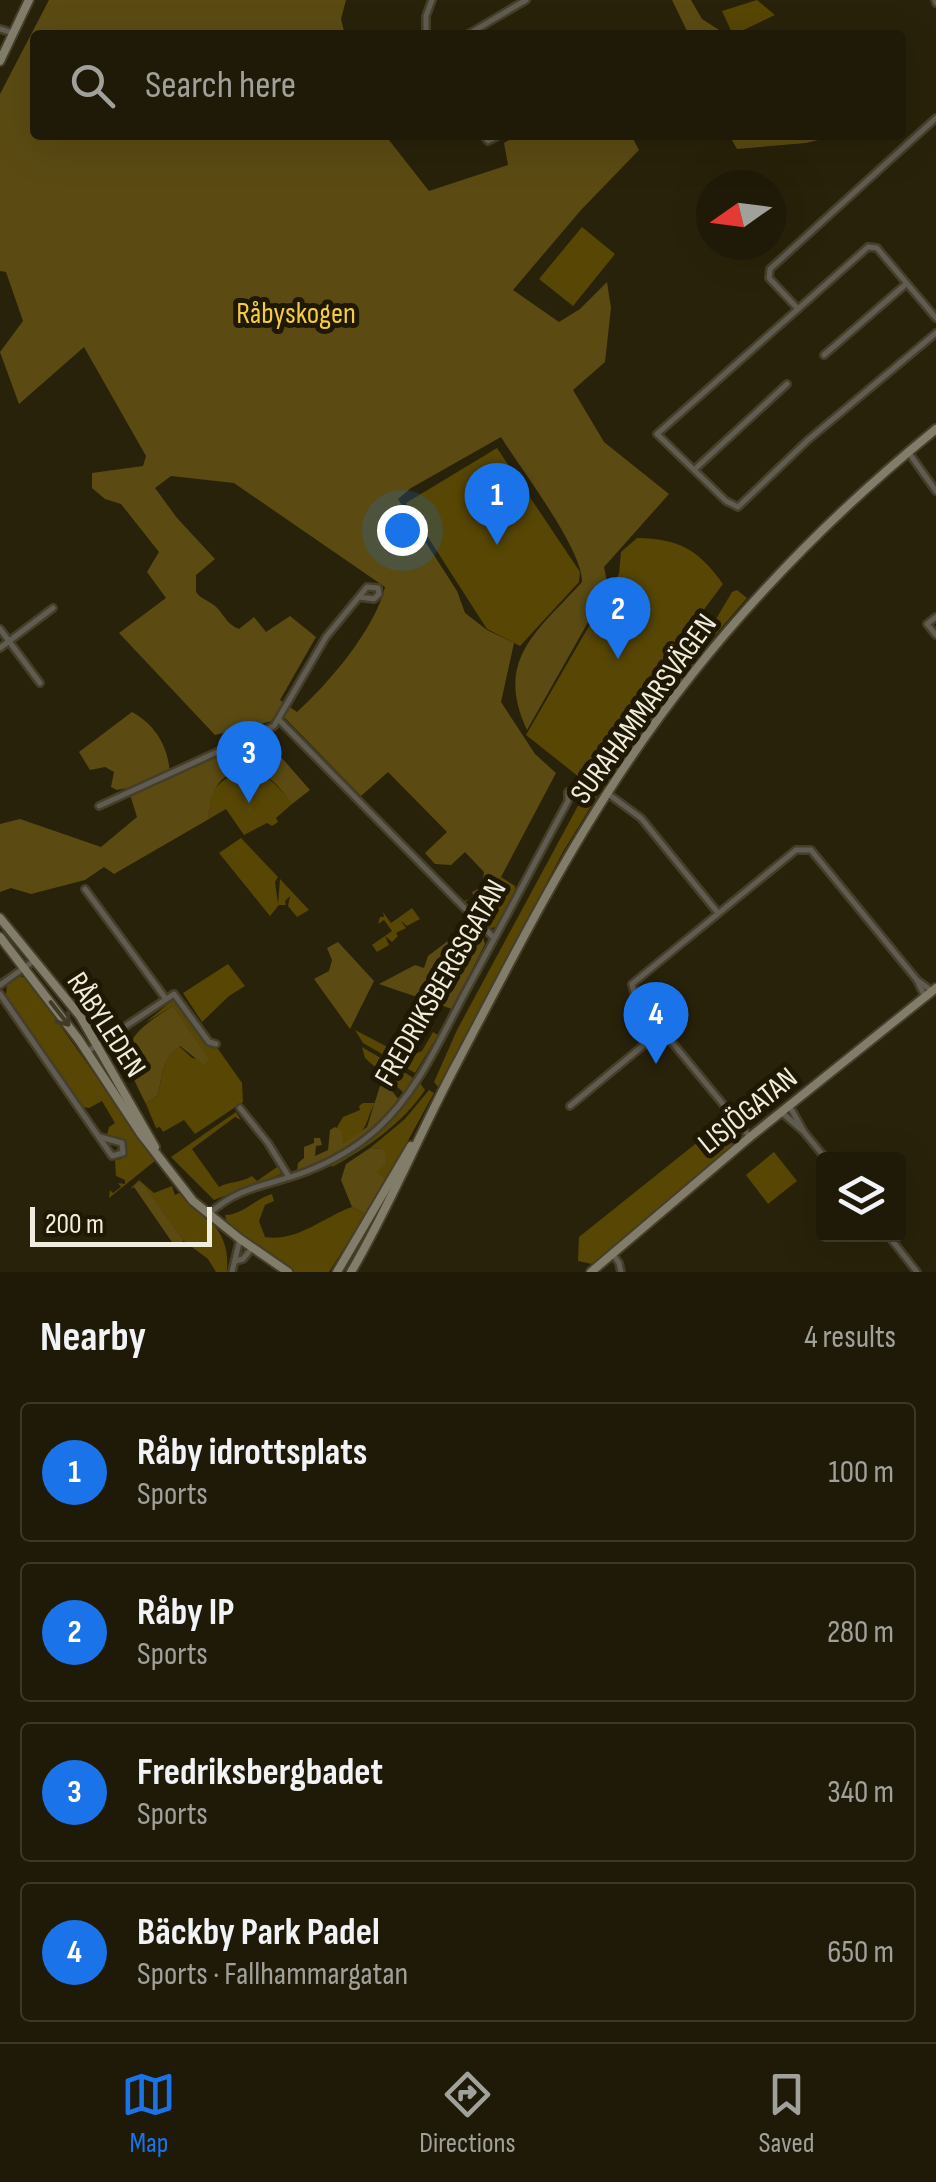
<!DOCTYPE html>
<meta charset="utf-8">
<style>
:root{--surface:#1f1a08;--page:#272312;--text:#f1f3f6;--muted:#a1a19c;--line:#3c3829;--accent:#1a73e8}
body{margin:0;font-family:"Sofia Sans Condensed",sans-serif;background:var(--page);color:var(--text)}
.controls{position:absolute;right:30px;bottom:30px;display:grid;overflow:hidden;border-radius:10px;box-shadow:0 10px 40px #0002}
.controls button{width:90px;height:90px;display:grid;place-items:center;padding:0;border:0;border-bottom:2px solid var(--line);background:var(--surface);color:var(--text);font:50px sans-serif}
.compass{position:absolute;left:696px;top:170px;width:90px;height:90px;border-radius:50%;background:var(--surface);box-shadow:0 10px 40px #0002;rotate:256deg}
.scale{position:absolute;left:30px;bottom:25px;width:182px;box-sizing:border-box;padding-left:10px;border:5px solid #f0ecde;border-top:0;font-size:28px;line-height:35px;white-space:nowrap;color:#f0ecde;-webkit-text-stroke:8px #1f1802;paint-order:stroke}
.you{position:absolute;left:402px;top:530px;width:35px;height:35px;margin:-25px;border:8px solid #fff;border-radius:50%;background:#1a73e8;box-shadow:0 0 0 15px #1a73e833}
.badge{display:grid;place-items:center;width:65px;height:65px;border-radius:50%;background:var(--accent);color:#fff;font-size:32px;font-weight:700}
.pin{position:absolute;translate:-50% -82px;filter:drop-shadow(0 2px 5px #0008)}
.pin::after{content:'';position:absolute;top:52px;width:35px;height:30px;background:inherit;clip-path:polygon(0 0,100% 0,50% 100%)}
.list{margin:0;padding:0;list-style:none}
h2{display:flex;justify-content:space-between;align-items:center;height:130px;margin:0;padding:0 40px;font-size:42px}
h2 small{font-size:32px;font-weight:400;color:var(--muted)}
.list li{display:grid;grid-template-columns:65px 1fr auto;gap:30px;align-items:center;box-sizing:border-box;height:140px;margin:0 20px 20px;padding:0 20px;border:2px solid var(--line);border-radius:10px}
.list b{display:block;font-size:38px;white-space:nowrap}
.list p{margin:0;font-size:32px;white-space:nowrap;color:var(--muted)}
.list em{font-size:32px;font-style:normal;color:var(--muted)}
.icon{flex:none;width:55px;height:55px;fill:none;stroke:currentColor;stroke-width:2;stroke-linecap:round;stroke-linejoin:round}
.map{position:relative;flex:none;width:936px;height:1272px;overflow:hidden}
.search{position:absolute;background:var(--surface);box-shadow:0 10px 40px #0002;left:30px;right:30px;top:30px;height:110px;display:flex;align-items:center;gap:25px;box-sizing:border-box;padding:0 35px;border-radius:10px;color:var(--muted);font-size:38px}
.sheet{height:770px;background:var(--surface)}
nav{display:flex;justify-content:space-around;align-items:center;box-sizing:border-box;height:140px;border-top:2px solid var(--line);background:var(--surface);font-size:28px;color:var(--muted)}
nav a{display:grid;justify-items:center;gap:5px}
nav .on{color:var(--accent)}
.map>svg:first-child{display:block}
.green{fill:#574604}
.forest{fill:#5b4b13;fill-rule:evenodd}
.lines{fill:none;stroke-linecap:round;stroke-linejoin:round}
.street-casing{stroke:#453e28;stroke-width:10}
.secondary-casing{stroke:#453e28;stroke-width:12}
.street{stroke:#605c51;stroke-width:5}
.secondary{stroke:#827d6b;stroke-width:8}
.oneway{stroke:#423b27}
.labels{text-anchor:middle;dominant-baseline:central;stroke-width:10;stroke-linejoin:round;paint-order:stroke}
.park-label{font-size:30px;fill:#f4cc42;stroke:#1f1802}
.street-label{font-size:30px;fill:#f0ecde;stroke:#1f1802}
</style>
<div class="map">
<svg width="936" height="1272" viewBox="0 0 936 1272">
<rect width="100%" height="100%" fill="#29220a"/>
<g class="green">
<path d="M757,0L775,15L733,35L722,11Z"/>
<path d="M582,227L615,254L573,306L539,279Z"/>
<path d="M497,448L580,572L579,582L520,646L487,629L406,503Z"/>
<path d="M637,538C679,539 698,549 723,584L579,777L526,735L619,574L621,552Z"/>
<path d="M737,590L747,598L693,661L612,772L563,852L438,1087L434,1082L457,1030L593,778L626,743L703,641L732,592Z"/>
<path d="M242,770C267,773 277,784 292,804L276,818L278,822L272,826L267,823L244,835L226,809L209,819C206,791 218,781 242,770Z"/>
<path d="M241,838L278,877L275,882L278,904L280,879L309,910L297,917L288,906L290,896L285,901L286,905H279L270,916L219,853Z"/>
<path d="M501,877L515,886L516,892L498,926L489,929L462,902L468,899L465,903L484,922L492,909L477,892L473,895L472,892L481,887L480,891L495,907L505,896L490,881Z"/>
<path d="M412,908L420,919L407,926L401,921L406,928L396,933L398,936L392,942L385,936L389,945L377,952L372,945L392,931L384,920L378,924L380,917H384L383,912L391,923Z"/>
<path d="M228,964L245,986L229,996L202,1022L183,993Z"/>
<path d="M20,976L27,979L156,1160L109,1198L110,1190L113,1193L121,1187L118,1183L125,1184V1180L116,1176L115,1160L121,1159L127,1154V1144L121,1139L107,1135L109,1127L115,1123L102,1101L89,1108L83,1107L6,995L7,983Z"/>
<path d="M174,999L206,1042L216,1046L242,1083L243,1102L195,1134L184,1120L163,1132L160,1127L156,1128L146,1104L158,1095C162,1077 163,1057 179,1046L192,1058L208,1060L173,1006L145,1023Z"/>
<path d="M355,1030L407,1057L422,1051L433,1032L438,1035L415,1073L363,1043Z"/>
<path d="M362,1047L412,1077L413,1080L404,1093L365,1058Z"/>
<path d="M420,1083L425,1090C402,1124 367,1148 332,1167V1164L384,1127Z"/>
<path d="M429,1090L434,1093L386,1181L379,1177L377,1172L382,1149L370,1148L405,1119Z"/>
<path d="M363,1103H375C362,1127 372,1127 343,1145L337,1127L343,1117L360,1110L359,1106Z"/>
<path d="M236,1112L241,1120L235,1117L192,1149L219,1187C230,1181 241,1183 252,1176L257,1181L277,1167L276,1161L281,1174L214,1200L171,1157Z"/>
<path d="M729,1117L740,1136L737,1144L592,1264L578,1261L579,1237Z"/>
<path d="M774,1152L797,1181L768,1204L746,1175Z"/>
<path d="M139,1180L154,1193L172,1186L175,1195L179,1193C207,1216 231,1232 227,1272H216L208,1259L184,1241L142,1184L130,1189Z"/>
<path d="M272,1194L274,1201L265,1205L259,1221L265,1237C298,1242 323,1217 352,1207L366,1214L329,1272H293L227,1225L225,1215C242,1215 255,1199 272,1194Z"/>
</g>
<g class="forest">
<path d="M49,0H346L341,19L345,35H35V135H385L429,191L508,165L504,143L518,135H631L639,150L581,210L513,290L559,322L580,309L607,282L611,308L605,362L573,390L604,442L669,494L604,567L608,587L527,730C494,659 537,632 582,582C583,550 521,469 501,437L411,488L398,499L457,591L465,613L487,630L514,643L501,702L535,754L556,773L501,877L487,884L483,879L484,872L465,852L451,865L435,864L425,853L447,832L388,772L361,796L285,718L215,735L119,633L166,598L147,572L159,552L121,504L105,499L92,488V473L143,466L146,456L84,347L19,404L0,352L23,321L6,272L0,271V94ZM171,476L234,483L385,587C375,629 329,683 297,712L280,700L316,637L290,616L266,632L254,617L239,629C226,624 225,615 215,606C208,600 202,600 196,592V575L215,559L177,518L155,488Z"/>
<path d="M672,0H691L702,19L727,35H689Z"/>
<path d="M729,135H838L806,143L737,149Z"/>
<path d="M132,712C157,726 169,748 170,776L260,733L310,790L292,804C283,793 277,782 264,775C231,757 206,788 209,819L114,874L104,867L85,880L31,894L11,888L0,892V824L20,819L101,847L137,817L128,788L117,790L111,787L114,772L105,767L90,770L79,752Z"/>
<path d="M467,924L483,937L485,944L452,1009L379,984L415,965L424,968L428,956L461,931L463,933Z"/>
<path d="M338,942L374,981L350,1029L314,979L329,971L332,960L327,948Z"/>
<path d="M173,1006L209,1060L204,1065L180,1046C163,1056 162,1077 158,1095L146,1104C118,1051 120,1039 173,1006Z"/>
<path d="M385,1082L399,1100C371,1134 337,1156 297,1172L298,1163L304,1158V1147L314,1143V1138H320L322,1145L316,1146L315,1156L328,1150L330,1130L335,1127L341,1130L343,1144L367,1127L380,1086Z"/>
<path d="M370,1148L382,1149L386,1155L385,1164L377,1172L386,1181L366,1214L352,1207L341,1180L346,1164Z"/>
<path d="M137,1183H142L184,1241L174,1245L134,1187Z"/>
</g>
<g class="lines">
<g class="street-casing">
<g id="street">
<path d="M935,0L936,3"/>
<path d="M0,29L13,33"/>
<path d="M426,35V16L432,0"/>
<path d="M467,35L526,0"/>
<path d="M483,135L488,141L499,135"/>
<path d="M798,309L769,278L770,269L936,118"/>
<path d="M936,318L877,248L868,247L657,434L726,501L738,507L808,440L936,333"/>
<path d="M824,355L906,284"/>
<path d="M909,453L936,491"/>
<path d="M695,469L787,384"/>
<path d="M936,617L927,624L936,635"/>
<path d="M0,629L40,683"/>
<path d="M0,648L53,608"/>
<path d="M279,720L494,938"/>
<path d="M607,793L641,818L718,913"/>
<path d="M99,806L274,726L326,637L367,587L378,588L379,594L374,599L359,597"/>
<path d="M85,889L166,999"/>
<path d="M917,980L932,991"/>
<path d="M0,985L35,960"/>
<path d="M0,994L112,1156L123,1153L122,1143L100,1137"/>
<path d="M662,1030L635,997L632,984L796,850H811L917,980L925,997"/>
<path d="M88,1051L174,994L209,1042L216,1044"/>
<path d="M789,1105L804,1132L827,1160"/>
<path d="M570,1106L662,1030L750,1137"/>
<path d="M240,1108L268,1143L289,1177"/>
<path d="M781,1112L802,1130"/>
<path d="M209,1214C239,1186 268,1186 305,1172C331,1162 356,1148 377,1129C418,1092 441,1037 467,989C501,927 534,864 568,801V792"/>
<path d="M887,1234L917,1272"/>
<path d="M612,1253L619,1263L621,1272"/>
<path d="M236,1261L243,1259L252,1248"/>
<path d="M232,1272L240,1239"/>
</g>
</g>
<g class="secondary-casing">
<g id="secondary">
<path d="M0,61L29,0"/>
<path d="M0,918L80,1016L155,1147"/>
<path d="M0,937L79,1040L141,1134L193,1201L240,1239L288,1272"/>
<path d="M337,1272L411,1146"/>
<path d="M351,1272C391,1204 420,1132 457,1063C505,972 552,879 608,792C697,653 808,533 936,429"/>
<path d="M591,1272L750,1137L936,988"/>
</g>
</g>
<use href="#street" class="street"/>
<use href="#secondary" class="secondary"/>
</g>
<defs><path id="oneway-shaft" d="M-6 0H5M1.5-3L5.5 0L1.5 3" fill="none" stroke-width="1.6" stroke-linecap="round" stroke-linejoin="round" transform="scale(2.5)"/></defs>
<use class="oneway" href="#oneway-shaft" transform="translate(60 1014) rotate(52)"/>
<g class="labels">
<g class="park-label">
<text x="296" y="314">Råbyskogen</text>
</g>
<g class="street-label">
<text transform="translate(644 709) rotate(-54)">SURAHAMMARSVÄGEN</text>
<text transform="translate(441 983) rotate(-60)">FREDRIKSBERGSGATAN</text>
<text transform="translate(106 1025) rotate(57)">RÅBYLEDEN</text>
<text transform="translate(748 1111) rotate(-39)">LISJÖGATAN</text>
</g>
</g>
</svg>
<div class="controls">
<button><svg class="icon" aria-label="layers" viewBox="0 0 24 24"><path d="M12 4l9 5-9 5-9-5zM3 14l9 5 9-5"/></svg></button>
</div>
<svg class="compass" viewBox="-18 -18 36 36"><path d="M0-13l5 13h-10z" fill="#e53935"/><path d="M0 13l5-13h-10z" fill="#a1a19c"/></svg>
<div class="scale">200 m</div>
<div class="you"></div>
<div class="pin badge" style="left:497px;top:545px">1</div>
<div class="pin badge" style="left:618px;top:659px">2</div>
<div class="pin badge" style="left:249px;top:803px">3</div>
<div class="pin badge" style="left:656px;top:1064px">4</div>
<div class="search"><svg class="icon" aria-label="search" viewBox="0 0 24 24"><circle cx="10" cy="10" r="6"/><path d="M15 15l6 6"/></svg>Search here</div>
</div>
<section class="sheet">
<h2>Nearby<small>4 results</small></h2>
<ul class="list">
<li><span class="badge">1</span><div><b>Råby idrottsplats</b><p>Sports</p></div><em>100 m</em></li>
<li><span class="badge">2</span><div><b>Råby IP</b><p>Sports</p></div><em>280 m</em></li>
<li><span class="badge">3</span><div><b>Fredriksbergbadet</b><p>Sports</p></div><em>340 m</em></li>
<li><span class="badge">4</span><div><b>Bäckby Park Padel</b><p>Sports · Fallhammargatan</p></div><em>650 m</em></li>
</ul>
</section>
<nav>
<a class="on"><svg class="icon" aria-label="map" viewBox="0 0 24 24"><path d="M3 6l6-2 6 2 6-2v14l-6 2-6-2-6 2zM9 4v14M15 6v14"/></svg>Map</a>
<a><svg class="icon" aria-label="directions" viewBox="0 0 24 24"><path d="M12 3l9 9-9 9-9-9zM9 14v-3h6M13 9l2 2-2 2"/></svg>Directions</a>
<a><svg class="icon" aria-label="saved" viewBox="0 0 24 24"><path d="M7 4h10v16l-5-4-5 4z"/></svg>Saved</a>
</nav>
